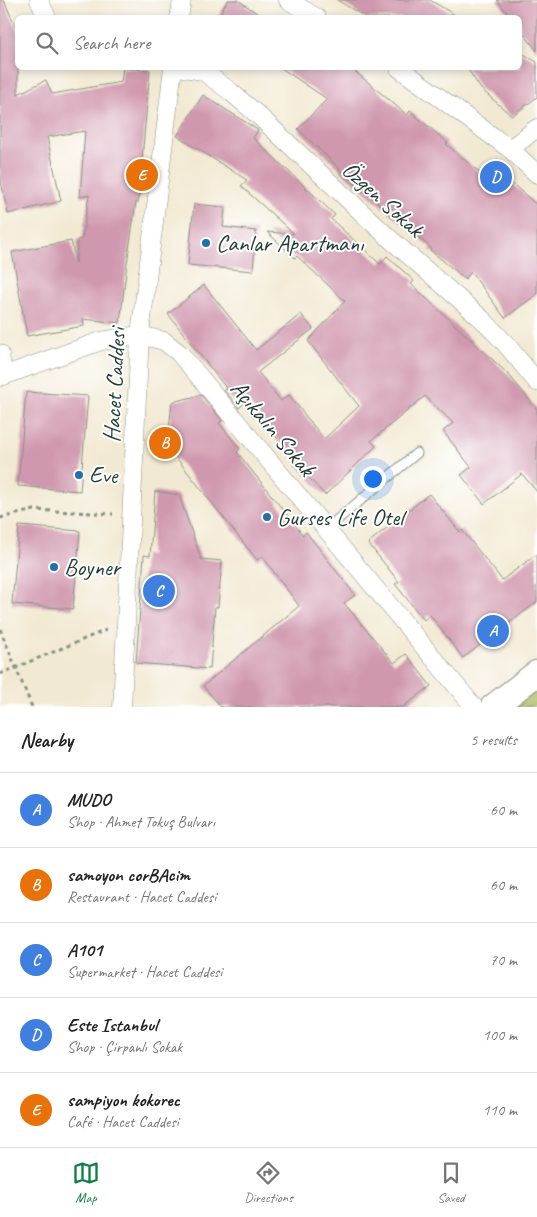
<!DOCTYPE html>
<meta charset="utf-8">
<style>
:root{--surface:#fff;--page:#f6f6f6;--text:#222;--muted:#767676;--line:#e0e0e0;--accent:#0b8043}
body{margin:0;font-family:Caveat,sans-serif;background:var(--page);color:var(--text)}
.you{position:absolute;left:372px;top:478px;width:18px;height:18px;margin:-12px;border:4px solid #fff;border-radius:50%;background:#1a73e8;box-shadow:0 0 0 8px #1a73e833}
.badge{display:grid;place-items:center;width:32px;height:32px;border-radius:50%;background:var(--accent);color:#fff;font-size:16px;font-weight:700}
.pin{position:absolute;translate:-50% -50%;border:2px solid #fff;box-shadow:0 1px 5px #0006}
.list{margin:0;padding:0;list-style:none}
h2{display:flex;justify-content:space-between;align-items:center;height:65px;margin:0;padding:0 20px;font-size:21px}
h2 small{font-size:16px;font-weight:400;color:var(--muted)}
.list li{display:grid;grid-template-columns:32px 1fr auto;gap:15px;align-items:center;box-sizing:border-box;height:75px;padding:0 20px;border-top:1px solid var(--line)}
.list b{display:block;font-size:19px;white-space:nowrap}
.list p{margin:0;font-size:16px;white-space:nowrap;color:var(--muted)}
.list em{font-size:16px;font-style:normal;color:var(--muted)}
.icon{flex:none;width:28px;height:28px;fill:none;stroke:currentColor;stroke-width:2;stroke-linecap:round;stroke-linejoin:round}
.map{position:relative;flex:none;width:537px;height:707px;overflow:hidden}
.search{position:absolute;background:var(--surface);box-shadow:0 2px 8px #0003;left:15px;right:15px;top:15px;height:55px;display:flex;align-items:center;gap:12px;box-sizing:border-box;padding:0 18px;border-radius:8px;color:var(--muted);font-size:19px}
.sheet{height:440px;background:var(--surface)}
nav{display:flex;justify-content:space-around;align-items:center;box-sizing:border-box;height:70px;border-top:1px solid var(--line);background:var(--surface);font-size:14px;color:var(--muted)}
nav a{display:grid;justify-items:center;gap:2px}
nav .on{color:var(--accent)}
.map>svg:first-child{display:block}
.green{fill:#aebb5e;stroke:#667c49}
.building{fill:#d098ae}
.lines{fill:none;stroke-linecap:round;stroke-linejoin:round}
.service-casing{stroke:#889383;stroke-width:11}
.minor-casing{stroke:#889383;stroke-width:19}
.secondary-casing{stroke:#889383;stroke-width:27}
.path{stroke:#889383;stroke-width:3;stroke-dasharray:4 4;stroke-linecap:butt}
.service{stroke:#fff;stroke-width:9}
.minor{stroke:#fff;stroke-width:18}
.secondary{stroke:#fff;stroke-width:25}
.poi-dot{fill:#1f6fb2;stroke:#fff;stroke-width:2}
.labels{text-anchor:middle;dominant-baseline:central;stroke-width:4;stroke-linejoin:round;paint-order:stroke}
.street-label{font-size:24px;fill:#1f3d34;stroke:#fff}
.poi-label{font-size:24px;fill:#1f3d34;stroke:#fff;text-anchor:start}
</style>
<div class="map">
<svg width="537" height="707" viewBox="0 0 537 707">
<rect width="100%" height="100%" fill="#fff"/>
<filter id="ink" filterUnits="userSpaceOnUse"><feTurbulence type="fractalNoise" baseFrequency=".02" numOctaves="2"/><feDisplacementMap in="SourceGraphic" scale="10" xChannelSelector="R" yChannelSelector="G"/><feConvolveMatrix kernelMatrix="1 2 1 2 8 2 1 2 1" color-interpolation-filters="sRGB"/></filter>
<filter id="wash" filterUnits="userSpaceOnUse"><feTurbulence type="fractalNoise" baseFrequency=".0096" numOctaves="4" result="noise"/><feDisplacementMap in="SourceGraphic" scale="20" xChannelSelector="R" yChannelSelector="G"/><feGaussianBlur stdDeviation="1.12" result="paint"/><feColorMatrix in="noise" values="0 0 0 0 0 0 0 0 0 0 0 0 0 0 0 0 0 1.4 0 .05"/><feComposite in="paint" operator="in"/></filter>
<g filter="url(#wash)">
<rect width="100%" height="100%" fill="#f2e9d2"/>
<path class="green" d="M537,690V704L533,707H516Z"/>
<g id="blocks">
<g class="building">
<path d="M0,0H4L18,33V94L46,80L52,94L121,82L123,68L150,70L138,203L136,202L127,263L120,323L83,319L84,326L27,336L12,252L71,241L76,263L77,240L82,239L89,195L80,197L85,131L47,137L61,201L8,214L0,177Z"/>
<path d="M228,0H238L264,18H217Z"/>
<path d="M337,0H430L460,18H367Z"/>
<path d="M497,0H537V51L520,29V18H511Z"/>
<path d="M520,52L537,62V97L512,116L481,89L467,68H520Z"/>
<path d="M281,68H351L407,115L410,111L448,143L446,144L500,190L508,180L537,205V294L505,318L471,272L465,279L430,250L431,248L339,170L340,169L298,129L327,99Z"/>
<path d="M203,95L258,130L253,138L335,215L331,219L380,264L387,256L414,281L411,284L508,374L537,409V492L522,474L484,504L461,475L471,467L443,431L453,423L425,396L371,441L376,446L325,495L297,465L298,464L247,401L239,408L224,390L227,389L168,314L204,285L256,350L301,314L313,329L258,372L281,401L289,395L324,439L359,406L308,341L345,301L297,256L295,258L267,232L294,234L241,186L247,180L177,136Z"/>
<path d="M194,204L225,207L223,227L256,231L253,271L188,265Z"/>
<path d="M26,392L88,396L80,491L18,486Z"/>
<path d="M201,395L222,421L219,423L240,449L237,452L303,535L306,532L355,595L344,603L394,663L406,654L431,686L403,707H221L203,686L299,606L262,556L257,560L167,446L172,402Z"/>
<path d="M155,491L179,495L201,559L222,561L218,607H215L210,669L136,663L144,555L150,556Z"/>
<path d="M429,494L460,532L462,530L502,580L537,554V602L463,658L430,615L424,620L395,584L399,582L368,543Z"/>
<path d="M19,526L80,531L73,609L12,604Z"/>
</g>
</g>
</g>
<g filter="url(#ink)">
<use href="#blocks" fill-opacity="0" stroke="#889383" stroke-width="1"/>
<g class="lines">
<g class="service-casing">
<path id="service" d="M326,529L417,453"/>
</g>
<g class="minor-casing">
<g id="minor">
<path d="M39,0L47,18"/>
<path d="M288,0L317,18"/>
<path d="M179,18L182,0"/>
<path d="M184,68L203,71L231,92L259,116L389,238L482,319L505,343L537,382"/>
<path d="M399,68L510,149L537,174"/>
<path d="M510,149L537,128"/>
<path d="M0,354L3,376"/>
<path d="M0,377L101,341L140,335L164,341L179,353L192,368L474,707"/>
<path d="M122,707L140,335L173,68"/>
</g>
</g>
<g class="secondary-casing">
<path id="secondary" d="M493,707L537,673"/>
</g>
<g class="path">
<path d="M0,518L34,510L113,514"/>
<path d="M0,629L32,707"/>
<path d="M0,674L106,630"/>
</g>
<use href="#service" class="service"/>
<use href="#minor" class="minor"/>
<use href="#secondary" class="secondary"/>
</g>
</g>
<g class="poi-dot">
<circle cx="206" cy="243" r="5"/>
<circle cx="79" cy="475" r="5"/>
<circle cx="267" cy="517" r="5"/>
<circle cx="54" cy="567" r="5"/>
</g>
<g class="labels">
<g class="street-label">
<text transform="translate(383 199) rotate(42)">Özgen Sokak</text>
<text transform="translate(114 385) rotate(-87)">Hacet Caddesi</text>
<text transform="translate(273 428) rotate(50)">Açıkalın Sokak</text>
</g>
<g class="poi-label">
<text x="216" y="243">Canlar Apartmanı</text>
<text x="89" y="475">Eve</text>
<text x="277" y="517">Gurses Life Otel</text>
<text x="64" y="567">Boyner</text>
</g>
</g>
</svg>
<div class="you"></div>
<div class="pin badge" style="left:493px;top:631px;background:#3f7fe0">A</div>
<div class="pin badge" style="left:165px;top:443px;background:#e8710a">B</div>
<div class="pin badge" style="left:159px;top:591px;background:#3f7fe0">C</div>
<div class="pin badge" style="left:496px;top:177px;background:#3f7fe0">D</div>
<div class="pin badge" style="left:142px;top:175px;background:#e8710a">E</div>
<div class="search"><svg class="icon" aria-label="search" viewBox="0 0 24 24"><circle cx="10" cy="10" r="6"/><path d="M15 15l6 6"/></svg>Search here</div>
</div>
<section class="sheet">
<h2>Nearby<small>5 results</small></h2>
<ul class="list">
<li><span class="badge" style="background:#3f7fe0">A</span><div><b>MUDO</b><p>Shop · Ahmet Tokuş Bulvarı</p></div><em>60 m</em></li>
<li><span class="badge" style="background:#e8710a">B</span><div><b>samoyon corBAcim</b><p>Restaurant · Hacet Caddesi</p></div><em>60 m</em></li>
<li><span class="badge" style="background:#3f7fe0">C</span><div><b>A101</b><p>Supermarket · Hacet Caddesi</p></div><em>70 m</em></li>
<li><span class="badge" style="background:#3f7fe0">D</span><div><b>Este Istanbul</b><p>Shop · Çirpanlı Sokak</p></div><em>100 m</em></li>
<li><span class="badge" style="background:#e8710a">E</span><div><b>sampiyon kokorec</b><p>Café · Hacet Caddesi</p></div><em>110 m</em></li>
</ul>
</section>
<nav>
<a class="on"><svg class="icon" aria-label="map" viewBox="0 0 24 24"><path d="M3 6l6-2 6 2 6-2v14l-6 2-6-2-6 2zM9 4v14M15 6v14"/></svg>Map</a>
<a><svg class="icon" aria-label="directions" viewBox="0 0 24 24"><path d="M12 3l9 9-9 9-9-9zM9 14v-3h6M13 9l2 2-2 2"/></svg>Directions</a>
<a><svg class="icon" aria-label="saved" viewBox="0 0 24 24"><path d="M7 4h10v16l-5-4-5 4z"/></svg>Saved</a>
</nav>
